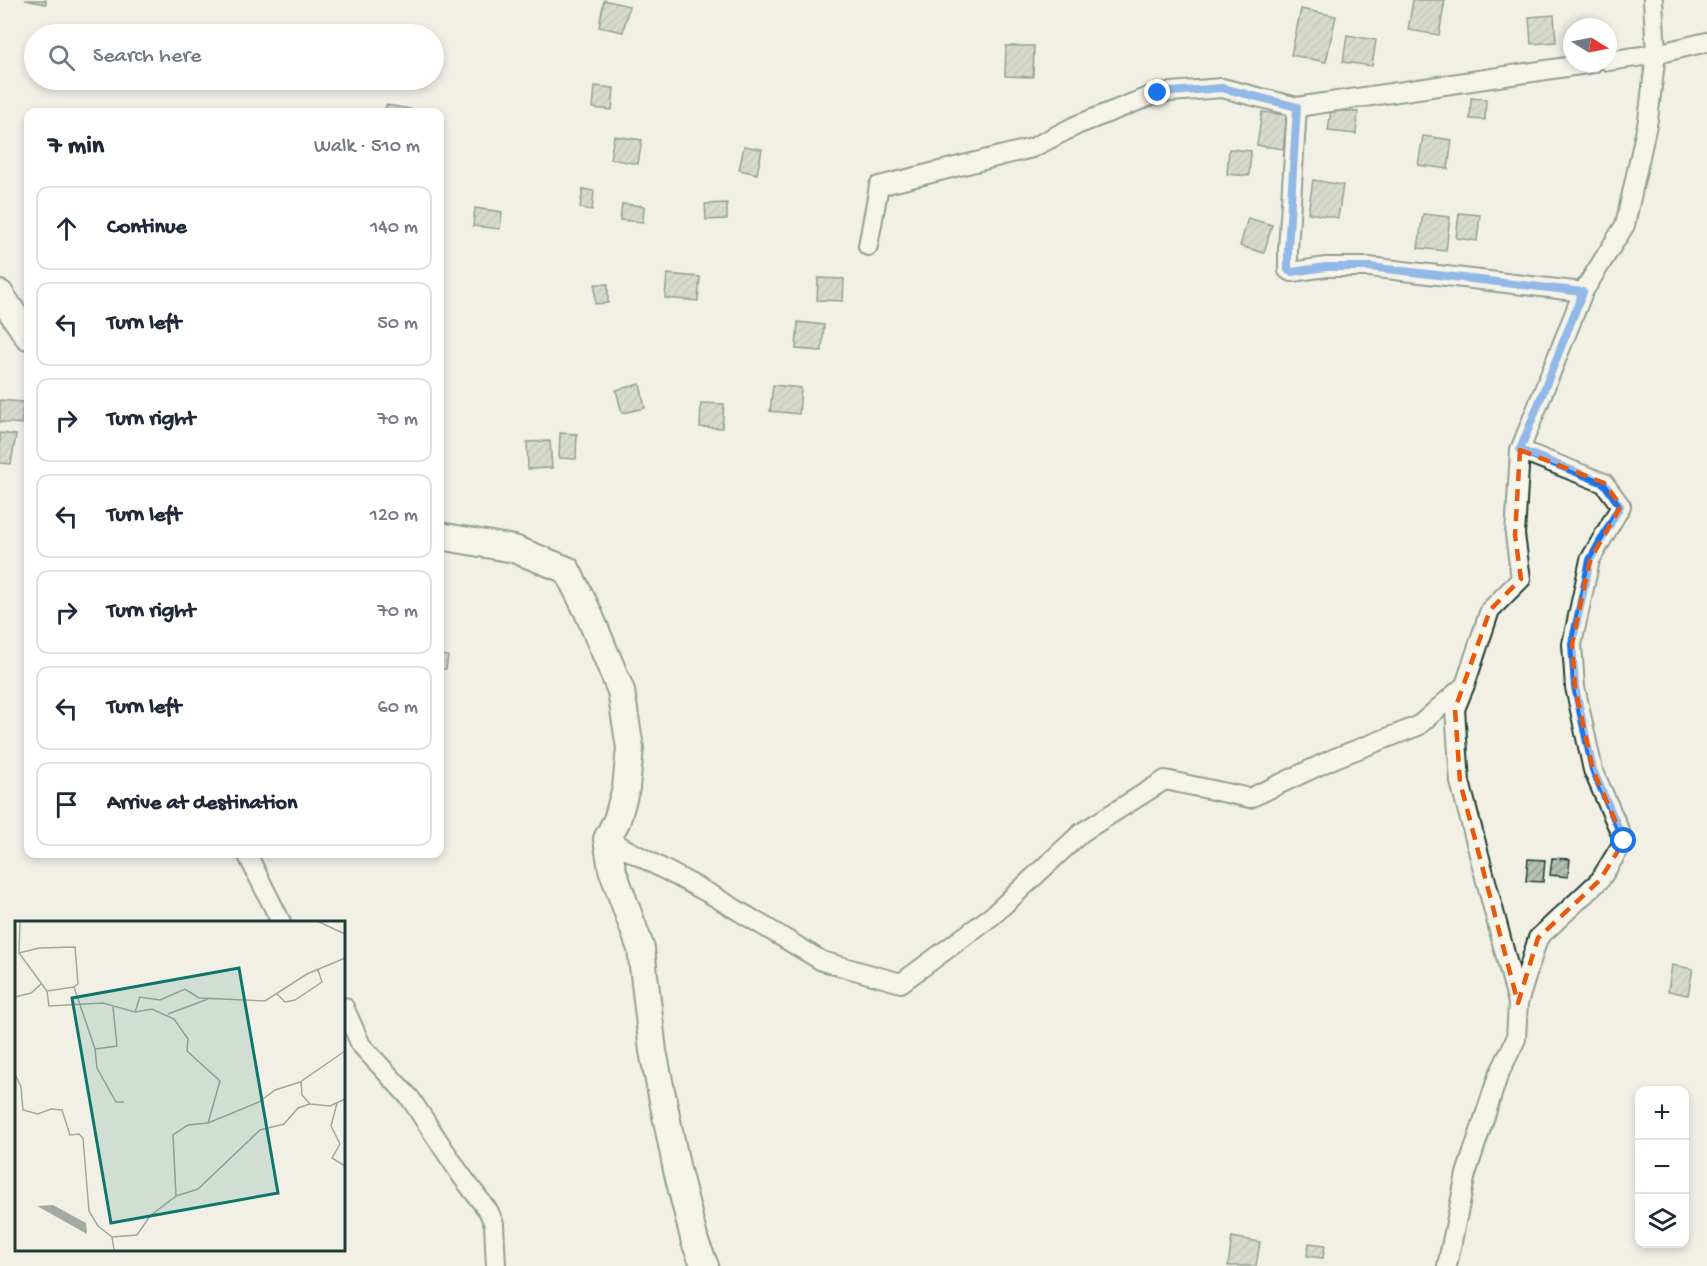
<!DOCTYPE html>
<meta charset="utf-8">
<style>
:root{--surface:#fff;--page:#f2f2f3;--text:#1f2937;--muted:#747a83;--line:#e0e1e3}
body{margin:0;font-family:"Gochi Hand",sans-serif;background:var(--page);color:var(--text)}
.controls{position:absolute;right:18px;bottom:18px;display:grid;overflow:hidden;border-radius:12px;box-shadow:0 3px 9px #0003}
.controls button{width:54px;height:54px;display:grid;place-items:center;padding:0;border:0;border-bottom:2px solid var(--line);background:var(--surface);color:var(--text);font:30px sans-serif}
.compass{position:absolute;left:1563px;top:18px;width:54px;height:54px;border-radius:50%;background:var(--surface);box-shadow:0 3px 9px #0003;rotate:100deg}
.stop{position:absolute;width:18px;height:18px;margin:-14px;border:4px solid #1a73e8;border-radius:50%;background:#fff}
.stop.end{background:#1a73e8;border-color:#fff;box-shadow:0 2px 6px #0008}
.list{margin:0;padding:0;list-style:none}
h2{display:flex;justify-content:space-between;align-items:center;height:78px;margin:0;padding:0 24px;font-size:26px}
h2 small{font-size:20px;font-weight:400;color:var(--muted)}
.list li{display:grid;grid-template-columns:39px 1fr auto;gap:18px;align-items:center;box-sizing:border-box;height:84px;margin:0 12px 12px;padding:0 12px;border:2px solid var(--line);border-radius:12px}
.list b{display:block;font-size:22px;white-space:nowrap}
.list em{font-size:20px;font-style:normal;color:var(--muted)}
.icon{flex:none;width:33px;height:33px;fill:none;stroke:currentColor;stroke-width:2;stroke-linecap:round;stroke-linejoin:round}
.map{position:relative;flex:none;width:1707px;height:1266px;overflow:hidden}
.search{position:absolute;background:var(--surface);box-shadow:0 3px 9px #0003;left:24px;top:24px;width:420px;height:66px;display:flex;align-items:center;gap:15px;box-sizing:border-box;padding:0 21px;border-radius:33px;color:var(--muted);font-size:22px}
.panel{position:absolute;background:var(--surface);box-shadow:0 3px 9px #0003;left:24px;top:108px;width:420px;height:750px;border-radius:12px}
.map>svg:first-child{display:block}
.building{fill:url(#building-hatch);stroke:#1f3d34;stroke-width:1.5}
.lines{fill:none;stroke-linecap:round;stroke-linejoin:round}
.street-casing{stroke:#1f3d34;stroke-width:22}
.secondary-casing{stroke:#1f3d34;stroke-width:30}
.street{stroke:#fbf7ec;stroke-width:18}
.secondary{stroke:#fbf7ec;stroke-width:26}
.route{stroke:#1a73e8;stroke-width:8}
.marked{fill:none;stroke:#e8590c;stroke-width:4.5;stroke-dasharray:12 8;stroke-linejoin:round}
.inset-road{fill:none;stroke:#9ea89e;stroke-width:1.5}
.view{fill:#0f766e;fill-opacity:0.15;stroke:#0f766e;stroke-width:3}
.inset-edge{fill:none;stroke:#1f3d34;stroke-width:3}
</style>
<div class="map">
<svg width="1707" height="1266" viewBox="0 0 1707 1266">
<defs>
<pattern id="building-hatch" width="6" height="6" patternUnits="userSpaceOnUse" patternTransform="scale(1.5)"><rect width="6" height="6" fill="#b7beb3"/><path d="M-1 1l2-2M0 6l6-6M5 7l2-2" fill="none" stroke="#949c92"/></pattern>
</defs>
<rect width="100%" height="100%" fill="#f2f0e5"/>
<filter id="ink" filterUnits="userSpaceOnUse"><feTurbulence type="fractalNoise" baseFrequency=".0167" numOctaves="2"/><feDisplacementMap in="SourceGraphic" scale="12" xChannelSelector="R" yChannelSelector="G"/><feConvolveMatrix kernelMatrix="1 2 1 2 8 2 1 2 1" color-interpolation-filters="sRGB"/></filter>
<g filter="url(#ink)">
<g class="building">
<path d="M25,0H46V4Z"/>
<path d="M604,0L629,6L623,32L599,27Z"/>
<path d="M1413,0H1445L1439,35L1408,30Z"/>
<path d="M1301,9L1336,16L1326,62L1291,55Z"/>
<path d="M1554,15L1556,42L1531,44L1529,17Z"/>
<path d="M1347,35L1376,40L1372,66L1343,62Z"/>
<path d="M1006,46H1034L1033,77L1005,76Z"/>
<path d="M595,86L614,88L612,110L593,108Z"/>
<path d="M1471,98L1486,99L1485,120L1470,119Z"/>
<path d="M386,105L411,109L410,112H384Z"/>
<path d="M1331,110L1358,112L1356,134L1328,131Z"/>
<path d="M1262,112L1287,115L1283,149L1257,145Z"/>
<path d="M614,136L642,140L638,164L610,159Z"/>
<path d="M1423,136L1452,140L1448,169L1418,165Z"/>
<path d="M744,146L762,149L757,174L739,170Z"/>
<path d="M1229,149L1251,151L1249,176L1227,174Z"/>
<path d="M1313,180L1343,185L1338,218L1308,213Z"/>
<path d="M583,189L594,191L592,210L580,208Z"/>
<path d="M727,203V219L706,220L705,204Z"/>
<path d="M622,204L644,206L643,222L620,220Z"/>
<path d="M475,208L502,212L500,229L473,226Z"/>
<path d="M1459,213L1480,215L1477,241L1456,238Z"/>
<path d="M1423,214L1450,217L1446,251L1418,248Z"/>
<path d="M1248,218L1272,225L1264,253L1240,246Z"/>
<path d="M667,274L700,277L698,301L665,298Z"/>
<path d="M818,278L844,279L843,301L817,300Z"/>
<path d="M595,284H608V303L595,304Z"/>
<path d="M798,322L824,325L822,351L796,349Z"/>
<path d="M640,384L645,408L622,413L616,390Z"/>
<path d="M773,385L801,388L799,414L770,411Z"/>
<path d="M0,400L23,402L22,424L0,422Z"/>
<path d="M701,403L724,404L722,428L700,427Z"/>
<path d="M0,433L16,435L11,464L0,463Z"/>
<path d="M560,433L577,434L576,459L559,458Z"/>
<path d="M550,441L552,468L528,469L527,442Z"/>
<path d="M440,655L448,656L446,669H440Z"/>
<path d="M1552,858L1570,859L1568,877L1550,875Z"/>
<path d="M1528,859L1545,860L1543,882L1526,881Z"/>
<path d="M1672,965L1693,969L1688,995L1668,991Z"/>
<path d="M1232,1237L1260,1242L1256,1266H1228Z"/>
<path d="M1309,1243L1325,1245L1323,1258L1307,1256Z"/>
</g>
<g class="lines">
<g class="street-casing">
<g id="street">
<path d="M1608,61L1656,54L1707,42"/>
<path d="M1297,107L1288,249V270L1292,272L1326,267H1369L1583,292"/>
<path d="M868,246L879,186L1032,148L1077,125L1158,93L1222,88L1297,107L1593,63"/>
<path d="M1464,687L1455,709L1460,782L1518,1003"/>
<path d="M607,839L712,895L822,961L901,983L992,916L1081,833L1165,780L1250,798L1335,758L1418,726L1465,685L1490,610L1521,579L1515,535L1520,450L1583,292L1625,225L1648,120L1656,54L1653,0"/>
<path d="M247,854L281,922"/>
<path d="M344,1007L361,1045L410,1098L461,1175L489,1212L494,1224L496,1266"/>
<path d="M1447,1266L1466,1174L1498,1076L1516,1039L1518,1003L1538,938L1600,880L1624,841L1593,770L1575,687L1572,644L1590,560L1621,506L1604,483L1520,450"/>
</g>
</g>
<g class="secondary-casing">
<g id="secondary">
<path d="M0,294L28,336"/>
<path d="M440,536L514,549L567,570L588,612L621,691L630,748L626,788L617,820L607,839L612,869L641,949L653,1051L677,1170L695,1242L705,1266"/>
</g>
</g>
<use href="#street" class="street"/>
<use href="#secondary" class="secondary"/>
</g>
</g>
<g class="lines" filter="url(#ink)">
<path class="route" d="M1158,93L1222,88L1297,107L1288,249V270L1292,272L1326,267H1369L1583,292L1520,450L1604,483L1620,506L1590,560L1572,644L1575,687L1593,770L1624,841"/>
</g>
<path d="M0 0H1707V1266H0ZM1520,450L1604,483L1621,506L1590,560L1572,644L1575,687L1593,770L1624,841L1600,880L1538,938L1518,1003L1460,782L1455,709L1490,610L1521,579L1515,535Z" fill="#f2f0e5" fill-opacity=".55" fill-rule="evenodd"/>
<path class="marked" d="M1520,450L1604,483L1621,506L1590,560L1572,644L1575,687L1593,770L1624,841L1600,880L1538,938L1518,1003L1460,782L1455,709L1490,610L1521,579L1515,535Z"/>
<g transform="translate(15 921)">
<rect width="330" height="330" fill="#f2f0e5"/>
<path d="M38,284L71,302L72,313L22,285Z" fill="#a2aba1"/>
<path class="inset-road" d="M5,1L4,32L32,70L34,85L88,82L120,91L137,88L159,98L173,118L172,130L205,160L193,202M304,1L330,13M4,32L24,27L60,26L63,63L59,66L80,128L82,147L101,181H109M32,70L59,66M262,73L270,81L280,79L307,61L303,49M0,76L16,72L26,63M120,91L125,76L145,79L170,68L184,77L250,80L292,53L330,37M153,93L193,78M80,128L102,125L98,86M0,153L6,166L8,189L23,193L36,188L47,189L55,214L64,213L68,217L74,290L83,305L97,316M286,161L287,174L295,183L315,185L330,178M322,182L316,205L325,223L317,237L330,245M161,275L183,268L245,209L269,203L283,187L295,183M99,329L97,316L122,314L135,295L161,275L158,214L173,204L193,202L244,181L260,169L285,161L330,130"/>
<path class="view" d="M224,47L263,272L96,302L57,77Z"/>
<rect width="330" height="330" class="inset-edge"/>
</g>
</svg>
<div class="controls">
<button>+</button>
<button>−</button>
<button><svg class="icon" aria-label="layers" viewBox="0 0 24 24"><path d="M12 4l9 5-9 5-9-5zM3 14l9 5 9-5"/></svg></button>
</div>
<svg class="compass" viewBox="-18 -18 36 36"><path d="M0-13l5 13h-10z" fill="#e53935"/><path d="M0 13l5-13h-10z" fill="#747a83"/></svg>
<div class="stop" style="left:1624px;top:841px"></div>
<div class="stop end" style="left:1158px;top:93px"></div>
<div class="search"><svg class="icon" aria-label="search" viewBox="0 0 24 24"><circle cx="10" cy="10" r="6"/><path d="M15 15l6 6"/></svg>Search here</div>
<section class="panel">
<h2>7 min<small>Walk · 510 m</small></h2>
<ul class="list">
<li><svg class="icon" aria-label="ahead" viewBox="0 0 24 24"><path d="M12 20V5M6 11l6-6 6 6"/></svg><div><b>Continue</b></div><em>140 m</em></li>
<li><svg class="icon" aria-label="left" viewBox="0 0 24 24"><path d="M17 20v-9H6M10 6l-5 5 5 5"/></svg><div><b>Turn left</b></div><em>50 m</em></li>
<li><svg class="icon" aria-label="right" viewBox="0 0 24 24"><path d="M7 20v-9h11M14 6l5 5-5 5"/></svg><div><b>Turn right</b></div><em>70 m</em></li>
<li><svg class="icon" aria-label="left" viewBox="0 0 24 24"><path d="M17 20v-9H6M10 6l-5 5 5 5"/></svg><div><b>Turn left</b></div><em>120 m</em></li>
<li><svg class="icon" aria-label="right" viewBox="0 0 24 24"><path d="M7 20v-9h11M14 6l5 5-5 5"/></svg><div><b>Turn right</b></div><em>70 m</em></li>
<li><svg class="icon" aria-label="left" viewBox="0 0 24 24"><path d="M17 20v-9H6M10 6l-5 5 5 5"/></svg><div><b>Turn left</b></div><em>60 m</em></li>
<li><svg class="icon" aria-label="arrive" viewBox="0 0 24 24"><path d="M6 21V4h12l-3 4 3 4H6"/></svg><div><b>Arrive at destination</b></div></li>
</ul>
</section>
</div>
